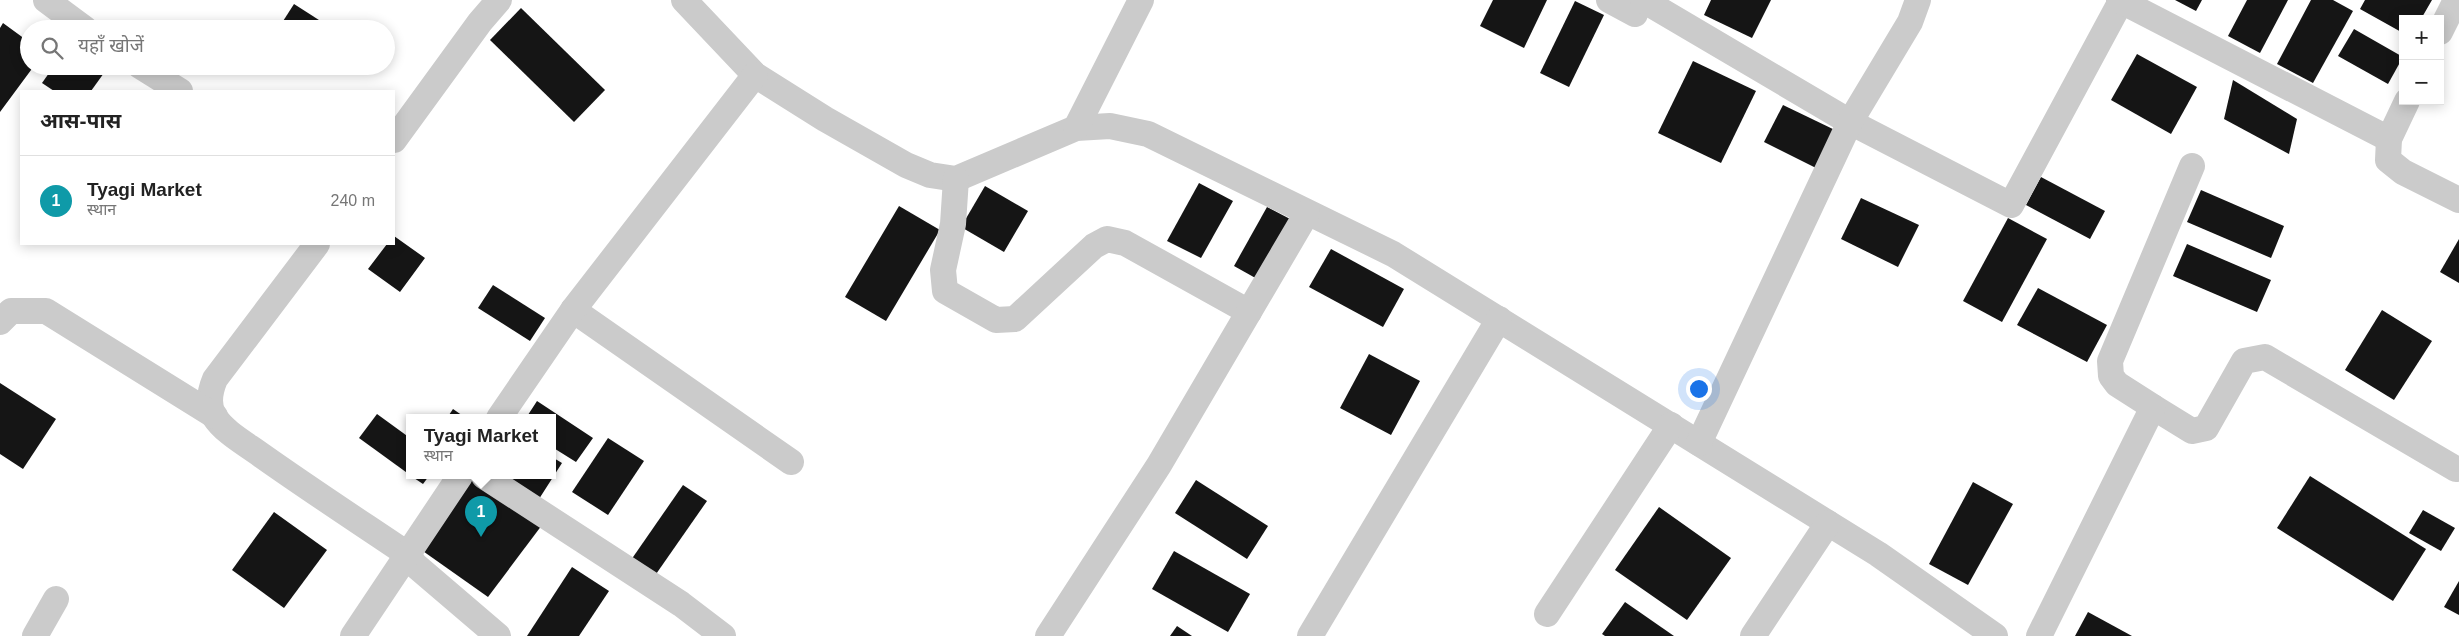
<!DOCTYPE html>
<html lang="hi">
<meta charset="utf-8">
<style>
:root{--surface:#fff;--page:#f2f2f2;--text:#222;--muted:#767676;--line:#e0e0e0;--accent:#dd3953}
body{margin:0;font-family:Helvetica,"Noto Sans Devanagari",sans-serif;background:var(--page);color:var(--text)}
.controls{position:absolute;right:15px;top:15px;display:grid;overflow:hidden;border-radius:0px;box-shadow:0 2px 12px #0003}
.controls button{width:45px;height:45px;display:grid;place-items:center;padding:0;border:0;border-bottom:1px solid var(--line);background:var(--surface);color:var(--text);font:25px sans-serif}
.you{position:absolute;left:1698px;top:388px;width:18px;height:18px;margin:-12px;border:4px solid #fff;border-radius:50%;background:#1a73e8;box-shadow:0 0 0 8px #1a73e833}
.badge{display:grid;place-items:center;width:32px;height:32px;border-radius:50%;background:var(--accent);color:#fff;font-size:16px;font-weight:700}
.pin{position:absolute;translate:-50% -41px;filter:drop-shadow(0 1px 2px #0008)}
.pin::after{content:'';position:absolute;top:26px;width:18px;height:15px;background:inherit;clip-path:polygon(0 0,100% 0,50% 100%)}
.popup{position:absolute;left:406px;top:414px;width:150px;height:65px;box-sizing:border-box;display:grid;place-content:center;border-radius:0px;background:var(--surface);filter:drop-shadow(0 1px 4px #0005);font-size:16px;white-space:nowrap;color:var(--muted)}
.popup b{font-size:19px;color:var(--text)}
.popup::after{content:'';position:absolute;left:50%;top:100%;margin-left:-10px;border:10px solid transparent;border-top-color:var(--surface)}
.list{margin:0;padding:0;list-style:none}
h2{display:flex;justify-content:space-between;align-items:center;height:65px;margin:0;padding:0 20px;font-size:21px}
h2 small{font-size:16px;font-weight:400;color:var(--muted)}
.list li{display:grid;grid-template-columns:32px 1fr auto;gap:15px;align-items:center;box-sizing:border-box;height:90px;padding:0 20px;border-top:1px solid var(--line)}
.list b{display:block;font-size:19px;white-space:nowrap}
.list p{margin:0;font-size:16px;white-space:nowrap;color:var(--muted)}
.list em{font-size:16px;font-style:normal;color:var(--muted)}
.icon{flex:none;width:28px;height:28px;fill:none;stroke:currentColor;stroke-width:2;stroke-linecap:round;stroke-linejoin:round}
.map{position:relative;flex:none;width:2459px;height:636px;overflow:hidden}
.search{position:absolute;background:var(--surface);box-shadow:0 2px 12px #0003;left:20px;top:20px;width:375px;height:55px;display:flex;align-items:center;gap:12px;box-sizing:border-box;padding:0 18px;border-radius:28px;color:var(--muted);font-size:19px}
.panel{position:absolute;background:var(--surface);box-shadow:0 2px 12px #0003;left:20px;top:90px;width:375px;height:155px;border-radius:0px}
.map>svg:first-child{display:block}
.building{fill:#151515}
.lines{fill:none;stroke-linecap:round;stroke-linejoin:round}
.street{stroke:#cbcbcb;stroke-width:26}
</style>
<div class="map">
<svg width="2459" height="636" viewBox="0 0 2459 636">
<rect width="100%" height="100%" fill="#fff"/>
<g class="building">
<path d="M1493,0H1547L1524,48L1480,26Z"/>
<path d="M1711,0H1771L1752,38L1704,15Z"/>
<path d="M2175,0H2202L2196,11Z"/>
<path d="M2247,0H2288L2260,53L2228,36Z"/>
<path d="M2311,0H2333L2353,11L2313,83L2277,64Z"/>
<path d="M2365,0H2432L2421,19H2403V33L2360,9Z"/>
<path d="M1575,1L1604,15L1569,87L1540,73Z"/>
<path d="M294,4L333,29H278Z"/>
<path d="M521,8L605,90L574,122L490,40Z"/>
<path d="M3,23L29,42V66H34L0,112V28Z"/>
<path d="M2354,29L2403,57L2388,84L2338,56Z"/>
<path d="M2137,54L2197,87L2171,134L2111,100Z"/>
<path d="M1693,61L1756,91L1721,163L1658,133Z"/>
<path d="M54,66H109L91,91H54L42,83Z"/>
<path d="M2233,80L2297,119L2289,154L2224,119Z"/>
<path d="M1783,105L1837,131L1818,169L1764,142Z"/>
<path d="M2041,177L2105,211L2090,239L2026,205Z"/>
<path d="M1199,183L1233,201L1201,258L1167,241Z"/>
<path d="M985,186L1028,211L1004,252L961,227Z"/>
<path d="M2201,190L2284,226L2271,258L2187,222Z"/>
<path d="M1861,198L1919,225L1898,267L1841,239Z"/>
<path d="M899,206L940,230L886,321L845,297Z"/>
<path d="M1267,207L1292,220L1259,280L1234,266Z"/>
<path d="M2008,218L2047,239L2002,322L1963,301Z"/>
<path d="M394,236L425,258L400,292L368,269L387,244H394Z"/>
<path d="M2459,239V283L2440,272Z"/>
<path d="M2187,244L2271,280L2257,312L2173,276Z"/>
<path d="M1331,249L1404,289L1383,327L1309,287Z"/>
<path d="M493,285L545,318L530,341L478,308Z"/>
<path d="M2038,288L2107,325L2087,362L2017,325Z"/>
<path d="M2382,310L2432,341L2394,400L2345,370Z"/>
<path d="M1369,354L1420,381L1391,435L1340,408Z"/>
<path d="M0,383L56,419L23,469L0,454Z"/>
<path d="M537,401L593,438L576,462L552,447V418H526Z"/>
<path d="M453,409L466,418H447Z"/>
<path d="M377,414L410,438V475L359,438Z"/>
<path d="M608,438L644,461L608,515L572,492Z"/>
<path d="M552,457L562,463L539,499L503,476H552Z"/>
<path d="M411,476H429L423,484Z"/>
<path d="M471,476L542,525L488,597L420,549Z"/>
<path d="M2310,476L2426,549L2393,601L2277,528Z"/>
<path d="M1196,480L1268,526L1247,559L1175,513Z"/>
<path d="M1973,482L2013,504L1968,585L1929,564Z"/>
<path d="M683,485L707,501L654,577L631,560Z"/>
<path d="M1659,507L1731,558L1687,620L1615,570Z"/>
<path d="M2423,510L2455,528L2441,551L2409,533Z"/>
<path d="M274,512L327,550L284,608L232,570Z"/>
<path d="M1174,551L1250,594L1228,632L1152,589Z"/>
<path d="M572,567L609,591L579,636H527Z"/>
<path d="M2459,581V615L2444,607Z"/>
<path d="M1625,602L1674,636H1605L1602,634Z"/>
<path d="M2088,612L2132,636H2075Z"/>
<path d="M1177,626L1192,636H1170Z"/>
</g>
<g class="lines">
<g class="street">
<path d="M46,0L85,29"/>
<path d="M684,0L755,75L825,119L906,165L930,175L956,179L1076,128L1110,126L1148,134L1393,254L1878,554L1995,636"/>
<path d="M1609,0L1635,14"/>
<path d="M1643,0L1850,122L2011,205L2121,1"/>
<path d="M2119,0L2389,139"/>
<path d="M2440,32L2456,0"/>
<path d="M140,66L180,91"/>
<path d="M2407,101L2389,139L2388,160L2403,172L2459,200"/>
<path d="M1076,128L1141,0"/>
<path d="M394,140L480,22L499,0"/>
<path d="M956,179L953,224L943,270L945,291L996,320L1015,319L1094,246L1107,239L1125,243L1249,312"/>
<path d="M317,244L215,379C210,391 207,404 214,416C224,432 246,444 261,455C309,489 358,521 407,554L415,565L498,636"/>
<path d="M573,310L791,462"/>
<path d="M0,322L11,311H46L215,416"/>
<path d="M2153,407L2192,431L2206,428L2244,361L2265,357L2456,469"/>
<path d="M499,418L573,310L755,75"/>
<path d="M1699,443L1850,122L1910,22L1918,0"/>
<path d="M484,476L681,604L723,636"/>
<path d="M1547,614L1671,425"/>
<path d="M35,636L56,599"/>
<path d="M353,636L460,476"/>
<path d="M1048,636L1159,465L1307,213"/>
<path d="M1310,636L1499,319"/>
<path d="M1753,636L1828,523"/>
<path d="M2039,636L2153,407L2117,384L2111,376L2110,361L2192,166"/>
</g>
</g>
</svg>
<div class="controls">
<button>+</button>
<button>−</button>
</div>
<div class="you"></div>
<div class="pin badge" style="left:481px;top:537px;background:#0f9aa8">1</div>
<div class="popup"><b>Tyagi Market</b>स्थान</div>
<div class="search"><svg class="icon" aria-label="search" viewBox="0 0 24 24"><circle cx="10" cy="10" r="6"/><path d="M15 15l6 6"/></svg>यहाँ खोजें</div>
<section class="panel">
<h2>आस-पास<small></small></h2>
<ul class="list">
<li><span class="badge" style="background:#0f9aa8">1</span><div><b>Tyagi Market</b><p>स्थान</p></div><em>240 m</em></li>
</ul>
</section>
</div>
